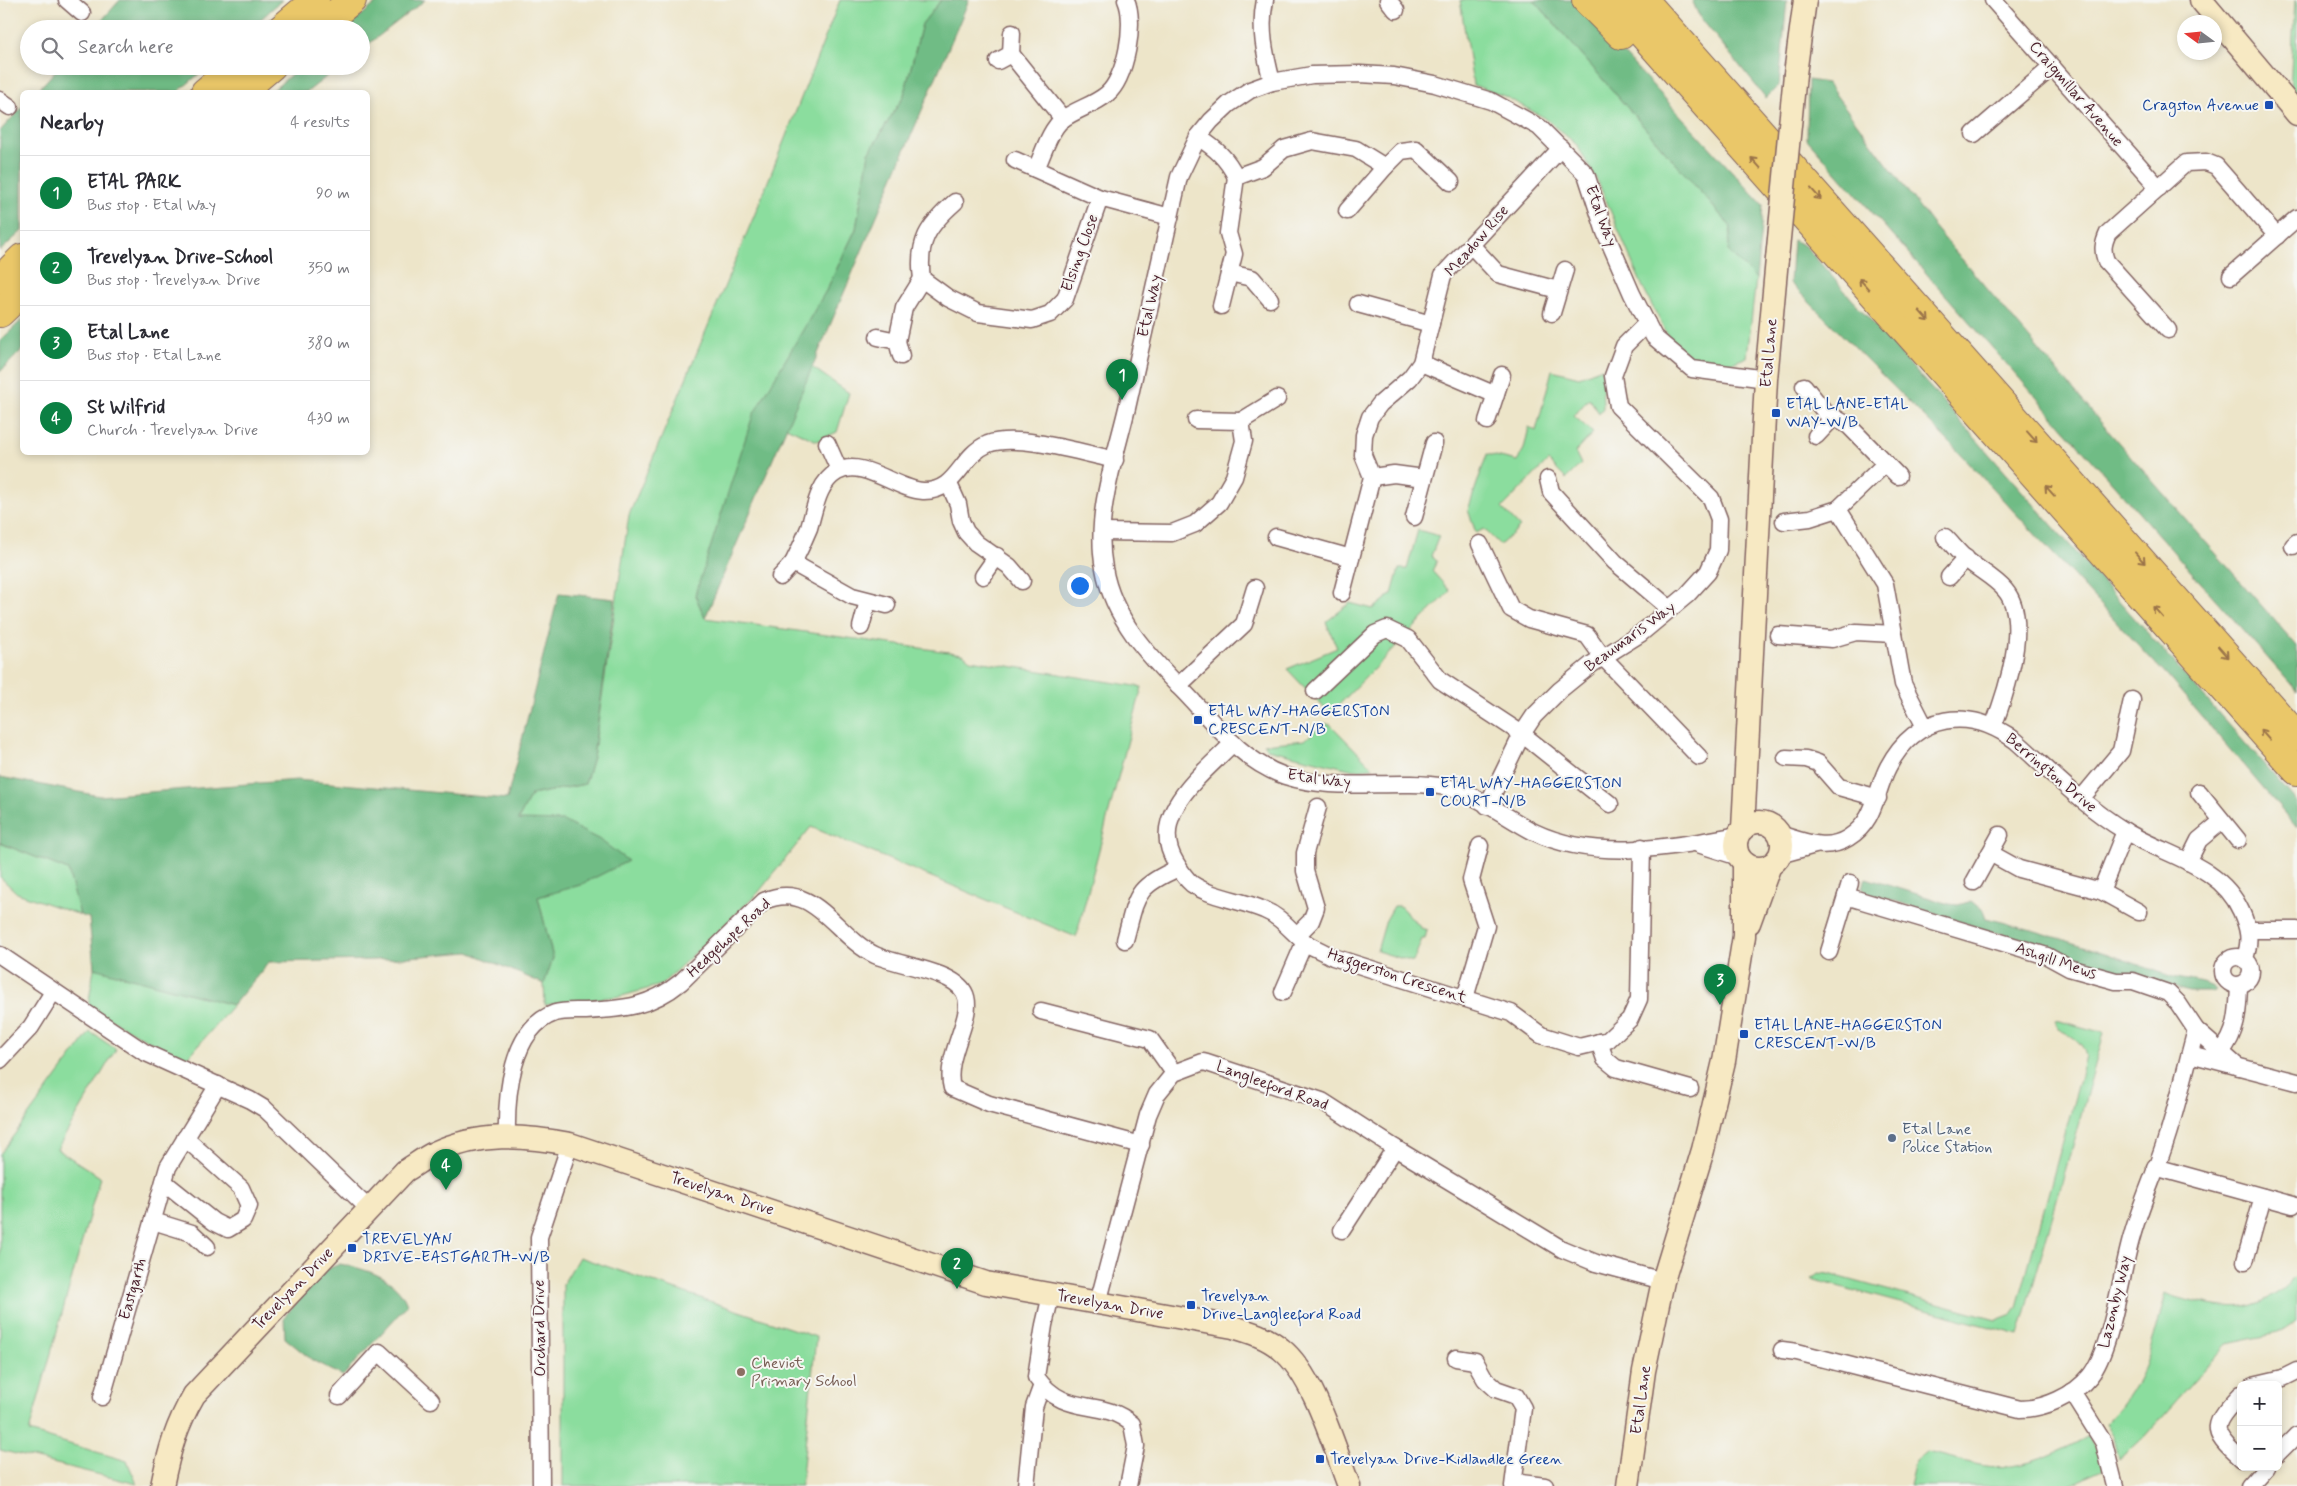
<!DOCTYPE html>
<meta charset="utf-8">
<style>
:root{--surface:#fff;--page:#f2f2f3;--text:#2b2b33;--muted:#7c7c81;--line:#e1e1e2;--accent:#0b8043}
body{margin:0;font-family:Mynerve,sans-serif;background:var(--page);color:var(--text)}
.controls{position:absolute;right:15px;bottom:15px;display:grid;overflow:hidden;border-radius:8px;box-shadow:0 2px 8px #0003}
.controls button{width:45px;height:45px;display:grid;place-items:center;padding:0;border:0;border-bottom:1px solid var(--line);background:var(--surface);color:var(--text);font:25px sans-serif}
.compass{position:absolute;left:2177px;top:15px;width:45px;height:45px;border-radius:50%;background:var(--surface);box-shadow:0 2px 8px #0003;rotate:285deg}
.you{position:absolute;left:1079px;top:585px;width:18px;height:18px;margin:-12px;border:4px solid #fff;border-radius:50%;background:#1a73e8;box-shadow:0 0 0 8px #1a73e833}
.badge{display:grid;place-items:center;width:32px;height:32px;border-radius:50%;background:var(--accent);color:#fff;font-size:16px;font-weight:700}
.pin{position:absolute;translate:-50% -41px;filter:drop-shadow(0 1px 2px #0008)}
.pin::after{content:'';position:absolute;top:26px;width:18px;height:15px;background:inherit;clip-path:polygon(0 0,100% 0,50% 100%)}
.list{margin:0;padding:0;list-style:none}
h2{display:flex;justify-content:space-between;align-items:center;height:65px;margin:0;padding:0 20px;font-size:21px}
h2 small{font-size:16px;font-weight:400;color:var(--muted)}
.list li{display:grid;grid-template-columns:32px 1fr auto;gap:15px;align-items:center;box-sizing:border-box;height:75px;padding:0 20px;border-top:1px solid var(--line)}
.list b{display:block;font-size:19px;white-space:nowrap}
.list p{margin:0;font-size:16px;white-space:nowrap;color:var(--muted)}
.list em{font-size:16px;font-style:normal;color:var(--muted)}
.icon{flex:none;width:28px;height:28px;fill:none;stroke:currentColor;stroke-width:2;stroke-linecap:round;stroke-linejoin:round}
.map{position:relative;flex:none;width:2297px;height:1486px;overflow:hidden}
.search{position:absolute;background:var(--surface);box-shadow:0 2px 8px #0003;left:20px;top:20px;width:350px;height:55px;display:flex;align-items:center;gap:12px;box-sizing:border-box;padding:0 18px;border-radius:28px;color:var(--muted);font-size:19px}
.panel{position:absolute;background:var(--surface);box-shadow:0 2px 8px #0003;left:20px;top:90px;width:350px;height:365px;border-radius:8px}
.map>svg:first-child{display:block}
.green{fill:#8bdd9e;stroke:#6a7e64}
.forest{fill:#70bc85;stroke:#5d6e58}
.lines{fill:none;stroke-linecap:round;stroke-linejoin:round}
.street-casing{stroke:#836462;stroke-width:19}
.secondary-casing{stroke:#836462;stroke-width:25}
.highway-casing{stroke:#836462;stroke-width:30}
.street{stroke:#fff;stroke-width:16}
.secondary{stroke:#f7e9c3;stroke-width:22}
.highway{stroke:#eac769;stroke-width:28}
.secondary-bridge-casing{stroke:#836462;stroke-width:25;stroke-linecap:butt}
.secondary-bridge{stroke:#f7e9c3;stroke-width:22}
.oneway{stroke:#9a734a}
.transit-dot{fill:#1a4fb4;stroke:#f6f6f2;stroke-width:2}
.service-dot{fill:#5c6f8a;stroke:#f6f6f2;stroke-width:2}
.education-dot{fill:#8d6e63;stroke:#f6f6f2;stroke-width:2}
.labels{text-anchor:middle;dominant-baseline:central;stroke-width:4;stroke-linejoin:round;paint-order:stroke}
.street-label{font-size:16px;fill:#4a1f2b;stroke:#f6f6f2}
.transit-label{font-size:16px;fill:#164399;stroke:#f6f6f2;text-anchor:start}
.service-label{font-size:16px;fill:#4e5e75;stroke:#f6f6f2;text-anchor:start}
.education-label{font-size:16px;fill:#785e54;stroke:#f6f6f2;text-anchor:start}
</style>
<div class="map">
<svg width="2297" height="1486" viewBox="0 0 2297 1486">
<rect width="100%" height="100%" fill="#f6f6f2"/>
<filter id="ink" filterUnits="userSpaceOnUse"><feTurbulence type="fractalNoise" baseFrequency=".02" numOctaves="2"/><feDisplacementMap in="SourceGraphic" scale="10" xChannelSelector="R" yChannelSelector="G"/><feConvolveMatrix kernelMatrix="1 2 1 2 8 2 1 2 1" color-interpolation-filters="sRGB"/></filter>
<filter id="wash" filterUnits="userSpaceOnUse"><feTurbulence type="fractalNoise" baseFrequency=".0096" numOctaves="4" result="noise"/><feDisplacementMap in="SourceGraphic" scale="20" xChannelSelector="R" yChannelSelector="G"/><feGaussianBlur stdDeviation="1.12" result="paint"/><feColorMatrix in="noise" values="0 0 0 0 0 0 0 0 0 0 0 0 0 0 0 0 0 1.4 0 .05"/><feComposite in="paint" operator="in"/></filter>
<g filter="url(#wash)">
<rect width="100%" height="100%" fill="#ede5c9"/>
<g class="green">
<path d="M840,0H941L922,24L904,95L869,153L856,229L827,289L695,595L705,618L963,654L970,660L1142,687L1076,937L811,827L758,893L661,985L622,996L545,1005L544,984L553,958L538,897L580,885L627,861L518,820L531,795L585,784L593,757L629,515L759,204Z"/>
<path d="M1460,0H1534L1731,227L1728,251L1756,279L1747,357L1725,366L1695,360L1670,340L1644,290L1599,184L1577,145L1545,118L1504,96L1473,85Z"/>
<path d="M2295,0H2297V97L2290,89Z"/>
<path d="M812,367L849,393L837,432L817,441L786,427Z"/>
<path d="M1602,368L1603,408L1599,413L1589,398L1574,416L1593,433L1575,452L1581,464L1566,479L1548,461L1502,508L1520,527L1500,545L1484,529L1476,533L1468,510L1487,454L1517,461L1524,449L1529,427L1536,431L1552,370L1579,377Z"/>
<path d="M1418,530L1439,536L1431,556L1437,561L1432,571L1450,591L1330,714L1287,669L1337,648L1326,622L1350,603L1373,609L1392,594L1399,569H1407Z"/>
<path d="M1323,723L1331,725L1373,768L1354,770L1267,749L1264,744L1305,740Z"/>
<path d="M0,843L68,870L80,915L17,893L0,877Z"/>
<path d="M1394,906H1400L1421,928L1427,930L1425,939H1422L1413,962L1377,951L1386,920Z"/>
<path d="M94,968L233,1005L185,1061L88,1007Z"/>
<path d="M2056,1020L2104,1033L2019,1335L1811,1279L1818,1273L1829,1274L1996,1320L2012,1314L2017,1307L2086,1057C2083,1041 2072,1036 2058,1029Z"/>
<path d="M90,1032L116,1049L57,1149L100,1177L29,1432L127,1461L137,1484L0,1450V1154Z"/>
<path d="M579,1257L816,1337L801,1486H563V1284Z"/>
<path d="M2297,1274V1321L2279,1333L2227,1344L2143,1438L2119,1460L2114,1436L2106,1423C2147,1379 2151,1348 2166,1293C2176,1299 2188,1300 2200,1303C2246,1313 2264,1308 2297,1274Z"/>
<path d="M2089,1436L2097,1449L2103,1470L2067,1486H1909L1915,1461L1926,1452C1943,1455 1958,1460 1975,1464C2016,1474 2054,1455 2089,1436Z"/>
</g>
<g class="forest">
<path d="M120,0H282L250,29H94Z"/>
<path d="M380,0H425L361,50V29H345Z"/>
<path d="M941,0H969L705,618L695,595L753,415L827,289L856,229L869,153L904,95L922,24Z"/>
<path d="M1534,0H1574L1763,205L1756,279L1728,251L1731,227Z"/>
<path d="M1692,0H1787L1779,85L1766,98L1699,16Z"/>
<path d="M60,66H208L178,92H36Z"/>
<path d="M301,66H340L307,92H271Z"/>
<path d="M1808,80L1827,83L1932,224L2097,418L2297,646V691L1807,139Z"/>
<path d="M22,107V231L0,251V131Z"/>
<path d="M1793,240L1805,246L2291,795L2297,802V828L2168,677L1951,444L1790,283Z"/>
<path d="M22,320V350L0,372V341Z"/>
<path d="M559,593L615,599L593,757L585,784L531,795L518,820L563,821L600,840L628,861L580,885L538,897L553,958L544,984L469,952L375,960L269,962L233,1005L94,968L89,918L80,915L68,870L0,843V777L100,796L297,780L507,799Z"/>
<path d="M1866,878L1949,904L1958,905L1972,901L1983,910L1986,918C2049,933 2109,954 2170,976C2181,980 2211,982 2216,990L2213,992H2189L2126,973L2068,958L2054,948L2026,938L2014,937L1986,930L1867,892L1862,888Z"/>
<path d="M340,1264C366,1269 398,1278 407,1305L343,1376L312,1360L285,1338L284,1317L325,1270Z"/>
</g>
</g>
<g filter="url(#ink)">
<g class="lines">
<g class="street-casing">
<g id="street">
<path d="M67,0L82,13"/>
<path d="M1265,0C1259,29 1265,54 1272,82"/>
<path d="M1388,0L1396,10"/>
<path d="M1993,0L2159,188"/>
<path d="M1011,54L1063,119"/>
<path d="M998,61L1011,54L1012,33"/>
<path d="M0,100L10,107"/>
<path d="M1974,134L2052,67"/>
<path d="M1198,137C1215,148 1227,158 1236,177L1263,167L1284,149L1312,141L1356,149L1385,167L1401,151L1416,149L1451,182"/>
<path d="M1015,160L1100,198L1170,217"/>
<path d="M1036,169C1043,154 1050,129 1063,119C1077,109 1094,105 1107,94C1126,78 1136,22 1126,0"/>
<path d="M955,202C928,226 917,241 922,279L948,298L978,313L1032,320L1050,314L1065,299L1100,198"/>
<path d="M1347,211L1385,167"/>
<path d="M1471,245L1498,274L1558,290"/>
<path d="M1229,273L1252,278L1270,299"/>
<path d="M2231,276L2297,218"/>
<path d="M1358,304L1431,324"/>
<path d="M1221,306L1234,254L1228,233L1236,177"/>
<path d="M1552,313L1565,270"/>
<path d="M2168,330L2106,261C2102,250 2103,244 2108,233L2186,163L2206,162L2216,166L2277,236"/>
<path d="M878,337L897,341L901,356"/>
<path d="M897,341L904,308L922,279"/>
<path d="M1421,363L1496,395"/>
<path d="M1804,386L1825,412L1849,426L1898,476"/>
<path d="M1241,421L1277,399"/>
<path d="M1487,421L1502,375"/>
<path d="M1816,436L1833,418"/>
<path d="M827,443L839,470"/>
<path d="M1886,463L1838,509L1885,584L1903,684L1925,727"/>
<path d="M1372,477L1394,474L1424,478"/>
<path d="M1548,479L1551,492L1615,562L1669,608"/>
<path d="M949,484L958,504L961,521L966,532L976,543L1009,566L1022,581"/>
<path d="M1414,517L1434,443"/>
<path d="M1784,521L1810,518L1838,509"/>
<path d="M1102,532L1172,533L1195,524L1219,503L1234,477L1244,441L1241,421L1196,420"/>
<path d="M1276,537L1351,558"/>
<path d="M1945,537C1952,544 1959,553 1966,559C1979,570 1995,578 2005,590C2031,620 2006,693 1993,727"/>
<path d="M1480,544L1511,609L1529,619L1587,635L1602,656L1699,757"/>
<path d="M2293,546L2297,542"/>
<path d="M983,576L997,556"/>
<path d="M780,577L793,563"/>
<path d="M1949,577L1966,558"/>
<path d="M1342,593L1372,477L1363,455L1364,435L1370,417L1380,404L1410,378L1421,363L1443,275L1561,148"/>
<path d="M887,605L852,596L793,563C799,551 804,540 809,528C815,508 818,483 837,472C862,457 897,490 923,491C958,492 959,456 988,444C1017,433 1083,453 1115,460"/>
<path d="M861,627L868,601"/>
<path d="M1778,635L1832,639L1856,632L1894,634"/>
<path d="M1178,686L1244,624L1255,588"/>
<path d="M1315,691L1375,634L1387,629L1408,639L1440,680L1522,734L1610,804"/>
<path d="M1233,743C1203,774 1146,815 1176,863C1180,870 1186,879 1192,884C1213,898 1241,900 1264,910C1282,917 1291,932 1306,943C1314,948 1324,952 1333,957L1511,1013L1541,1035L1579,1047L1608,1040L1630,1019L1639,999L1642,847"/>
<path d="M1786,758L1806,759L1818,763L1839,787L1878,798"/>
<path d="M2199,792L2238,840"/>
<path d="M2081,799L2121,751L2132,700"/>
<path d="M1487,806L1522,734L1534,716L1560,690L1592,664L1640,634L1687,595L1708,572L1718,550L1719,519L1711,498L1618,406L1613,376L1624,346L1647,323"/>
<path d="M1779,834C1802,841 1826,852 1848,838C1876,821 1875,792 1888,767C1916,713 1970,706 2016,741C2051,772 2085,807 2125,831C2165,856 2220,864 2241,911C2249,929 2251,940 2245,958"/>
<path d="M1738,835C1673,847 1597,862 1534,832C1508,819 1474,792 1446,787C1393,778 1337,793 1285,776C1244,762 1217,727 1188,696C1152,659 1113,621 1104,568C1094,516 1115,459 1127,408C1144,331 1161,254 1179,177L1198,137L1211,121L1229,104L1250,90L1272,82L1312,75L1360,74L1394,76L1435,84L1491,101L1539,127L1586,174L1605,232L1632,294L1654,337L1692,369L1766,379"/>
<path d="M1698,844L1739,857"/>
<path d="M1990,853L2019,869L2101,891L2139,912"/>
<path d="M1779,855L1815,845"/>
<path d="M2188,862L2199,840L2222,821"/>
<path d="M1974,882L2000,835"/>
<path d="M2101,891L2125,831"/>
<path d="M1846,896L2047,956L2069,968L2116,981H2133L2168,993L2178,1003L2196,1030L2238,1067"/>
<path d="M2250,930H2297"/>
<path d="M1297,935L1311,921L1316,908L1305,871V853L1318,807"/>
<path d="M1125,940C1137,896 1134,887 1179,868"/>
<path d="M1829,952L1850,883"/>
<path d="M0,955L144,1052L250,1100L265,1109L369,1209"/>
<circle cx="2237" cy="971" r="14"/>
<path d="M1283,992L1302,948L1306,943"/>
<path d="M1465,998L1486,926L1471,880L1480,846"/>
<path d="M1041,1011L1150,1039L1174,1073"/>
<path d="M1599,1042L1605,1059L1616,1068L1690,1089"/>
<path d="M2221,1052C2238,1032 2238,1010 2239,985"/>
<path d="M2190,1054L2297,1082"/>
<path d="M0,1060L31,1027L53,992"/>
<path d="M507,1136C506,1096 511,1028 555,1013C564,1010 577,1011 586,1011C624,1009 650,1007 681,982L764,901C814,879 835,936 875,955C897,965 953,971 964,992C977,1015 943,1055 952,1088L989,1104L1141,1145"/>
<path d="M2155,1167L2293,1205"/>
<path d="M164,1182L214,1222L228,1229L243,1220L249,1206L241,1188L185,1138"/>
<path d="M153,1221L192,1233L207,1247"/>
<path d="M1342,1230L1395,1148"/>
<path d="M2245,1261L2263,1197"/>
<path d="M1051,1295L1044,1325L1036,1377C1066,1419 1100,1396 1132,1424L1136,1446L1128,1486"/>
<path d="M1098,1303L1148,1115L1157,1094L1174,1073L1203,1062L1207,1063L1322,1101L1395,1148L1562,1249L1596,1263L1663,1281"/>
<path d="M1782,1350L1797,1352L2020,1409C2044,1409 2074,1396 2090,1376C2112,1349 2121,1272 2132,1236C2141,1203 2156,1172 2166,1140C2178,1104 2186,1066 2196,1030"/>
<path d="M1456,1358L1475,1361L1485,1379L1496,1389L1516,1396L1523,1408L1513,1486"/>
<path d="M2253,1385L2283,1378L2297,1371"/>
<path d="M2072,1392L2104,1443L2115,1486"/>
<path d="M2241,1394C2212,1425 2208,1430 2241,1459"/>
<path d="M339,1396L379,1352L431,1400"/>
<path d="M102,1397L168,1167L218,1085"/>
<path d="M2278,1454L2297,1435"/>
<path d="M1514,1482L1545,1486"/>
<path d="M541,1486L539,1237L570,1144"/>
<path d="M1026,1486L1034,1407L1042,1385"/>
<path d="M2249,1486L2266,1467"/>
</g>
</g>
<g class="secondary-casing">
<g id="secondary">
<path d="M2201,0L2297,114"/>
<path d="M1795,74L1805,0"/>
<circle cx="1759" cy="845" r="23"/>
<path d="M1743,829L1766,379L1777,259"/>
<path d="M1749,923L1770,865"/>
<path d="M162,1486C169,1451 176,1426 194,1395L405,1171C415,1165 424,1158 434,1153C479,1132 523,1135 570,1144L986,1283L1233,1327C1250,1332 1267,1337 1281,1349C1314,1375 1334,1447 1349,1486"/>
<path d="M1628,1486L1644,1371L1663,1281L1703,1150L1724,1061L1744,936V863"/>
</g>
</g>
<g class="highway-casing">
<g id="highway">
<path d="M1586,0L1621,35"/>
<path d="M1612,0L2297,771"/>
<path d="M1644,0L2297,736"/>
<path d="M281,29L315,0"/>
<path d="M317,29L352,0"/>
<path d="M205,92L236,66"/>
<path d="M241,92L272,66"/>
<path d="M0,280L22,258"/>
<path d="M0,313L22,292"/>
</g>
</g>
<use href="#street" class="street"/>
<use href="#secondary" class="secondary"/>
<use href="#highway" class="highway"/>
<g class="secondary-bridge-casing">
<path id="secondary-bridge" d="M1777,259L1795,74"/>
</g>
<use href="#secondary-bridge" class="secondary-bridge"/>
</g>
<defs><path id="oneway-shaft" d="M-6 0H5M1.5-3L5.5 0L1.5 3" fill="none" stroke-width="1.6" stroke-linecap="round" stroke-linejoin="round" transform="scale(1.25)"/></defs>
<g class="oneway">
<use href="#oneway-shaft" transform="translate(1756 163) rotate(-132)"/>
<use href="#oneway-shaft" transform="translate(1816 194) rotate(48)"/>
<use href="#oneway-shaft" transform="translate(1864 284) rotate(-132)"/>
<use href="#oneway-shaft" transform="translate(1924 316) rotate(48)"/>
<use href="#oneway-shaft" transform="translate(2032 437) rotate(48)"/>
<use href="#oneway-shaft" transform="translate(2050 491) rotate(-132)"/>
<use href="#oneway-shaft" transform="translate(2140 558) rotate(48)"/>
<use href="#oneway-shaft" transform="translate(2158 612) rotate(-132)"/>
<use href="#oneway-shaft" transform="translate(2223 652) rotate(49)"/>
<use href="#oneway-shaft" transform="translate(2265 735) rotate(-131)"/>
</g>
</g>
<g class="transit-dot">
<rect x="2264" y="100" width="10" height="10" rx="2.5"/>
<rect x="1771" y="408" width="10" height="10" rx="2.5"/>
<rect x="1193" y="715" width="10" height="10" rx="2.5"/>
<rect x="1425" y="787" width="10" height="10" rx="2.5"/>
<rect x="1739" y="1029" width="10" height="10" rx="2.5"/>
<rect x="347" y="1243" width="10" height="10" rx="2.5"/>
<rect x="1186" y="1300" width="10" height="10" rx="2.5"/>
<rect x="1315" y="1454" width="10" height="10" rx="2.5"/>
</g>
<circle class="service-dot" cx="1892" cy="1138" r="5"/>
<circle class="education-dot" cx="741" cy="1372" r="5"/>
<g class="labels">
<g class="street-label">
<text transform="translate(2076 94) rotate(49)">Craigmillar Avenue</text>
<text transform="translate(1601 216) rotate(70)">Etal Way</text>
<text transform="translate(1477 241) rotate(-49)">Meadow Rise</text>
<text transform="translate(1080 253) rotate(-70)">Elsing Close</text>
<text transform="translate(1150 306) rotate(-77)">Etal Way</text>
<text transform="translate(1769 353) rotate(-85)">Etal Lane</text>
<text transform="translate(1630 637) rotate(-36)">Beaumaris Way</text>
<text transform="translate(2051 773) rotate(40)">Berrington Drive</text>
<text transform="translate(1319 779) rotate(8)">Etal Way</text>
<text transform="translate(729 938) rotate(-43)">Hedgehope Road</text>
<text transform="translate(2056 961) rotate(19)">Ashgill Mews</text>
<text transform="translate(1397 976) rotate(18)">Haggerston Crescent</text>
<text transform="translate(1272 1086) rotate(20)">Langleeford Road</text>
<text transform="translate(722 1194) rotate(18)">Trevelyan Drive</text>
<text transform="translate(133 1289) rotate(-74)">Eastgarth</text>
<text transform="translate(293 1289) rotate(-46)">Trevelyan Drive</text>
<text transform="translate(2115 1302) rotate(-76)">Lazonby Way</text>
<text transform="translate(1110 1305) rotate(10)">Trevelyan Drive</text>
<text transform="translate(540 1328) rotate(-91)">Orchard Drive</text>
<text transform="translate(1641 1400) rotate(-82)">Etal Lane</text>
</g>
<g class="transit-label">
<text x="2259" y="105" text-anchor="end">Cragston Avenue</text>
<text x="1786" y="404">ETAL LANE-ETAL<tspan x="1786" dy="18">WAY-W/B</tspan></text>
<text x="1208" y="711">ETAL WAY-HAGGERSTON<tspan x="1208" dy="18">CRESCENT-N/B</tspan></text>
<text x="1440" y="783">ETAL WAY-HAGGERSTON<tspan x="1440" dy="18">COURT-N/B</tspan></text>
<text x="1754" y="1025">ETAL LANE-HAGGERSTON<tspan x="1754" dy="18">CRESCENT-W/B</tspan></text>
<text x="362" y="1239">TREVELYAN<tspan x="362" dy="18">DRIVE-EASTGARTH-W/B</tspan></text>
<text x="1201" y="1296">Trevelyan<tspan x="1201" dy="18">Drive-Langleeford Road</tspan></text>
<text x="1330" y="1459">Trevelyan Drive-Kidlandlee Green</text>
</g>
<g class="service-label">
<text x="1902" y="1129">Etal Lane<tspan x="1902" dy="18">Police Station</tspan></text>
</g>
<g class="education-label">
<text x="751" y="1363">Cheviot<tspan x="751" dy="18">Primary School</tspan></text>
</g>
</g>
</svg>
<div class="controls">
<button>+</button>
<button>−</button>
</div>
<svg class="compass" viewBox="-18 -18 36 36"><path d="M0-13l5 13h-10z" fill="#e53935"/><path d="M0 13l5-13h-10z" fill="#7c7c81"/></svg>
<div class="you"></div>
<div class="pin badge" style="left:1122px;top:400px">1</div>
<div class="pin badge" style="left:957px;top:1289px">2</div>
<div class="pin badge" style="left:1720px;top:1005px">3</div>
<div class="pin badge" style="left:446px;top:1190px">4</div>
<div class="search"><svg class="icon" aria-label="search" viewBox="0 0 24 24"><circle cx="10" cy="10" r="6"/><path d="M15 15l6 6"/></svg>Search here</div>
<section class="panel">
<h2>Nearby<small>4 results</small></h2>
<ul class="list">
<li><span class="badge">1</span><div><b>ETAL PARK</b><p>Bus stop · Etal Way</p></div><em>90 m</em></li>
<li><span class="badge">2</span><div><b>Trevelyan Drive-School</b><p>Bus stop · Trevelyan Drive</p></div><em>350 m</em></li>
<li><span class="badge">3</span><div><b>Etal Lane</b><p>Bus stop · Etal Lane</p></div><em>380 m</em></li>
<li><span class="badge">4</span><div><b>St Wilfrid</b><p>Church · Trevelyan Drive</p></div><em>430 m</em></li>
</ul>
</section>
</div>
